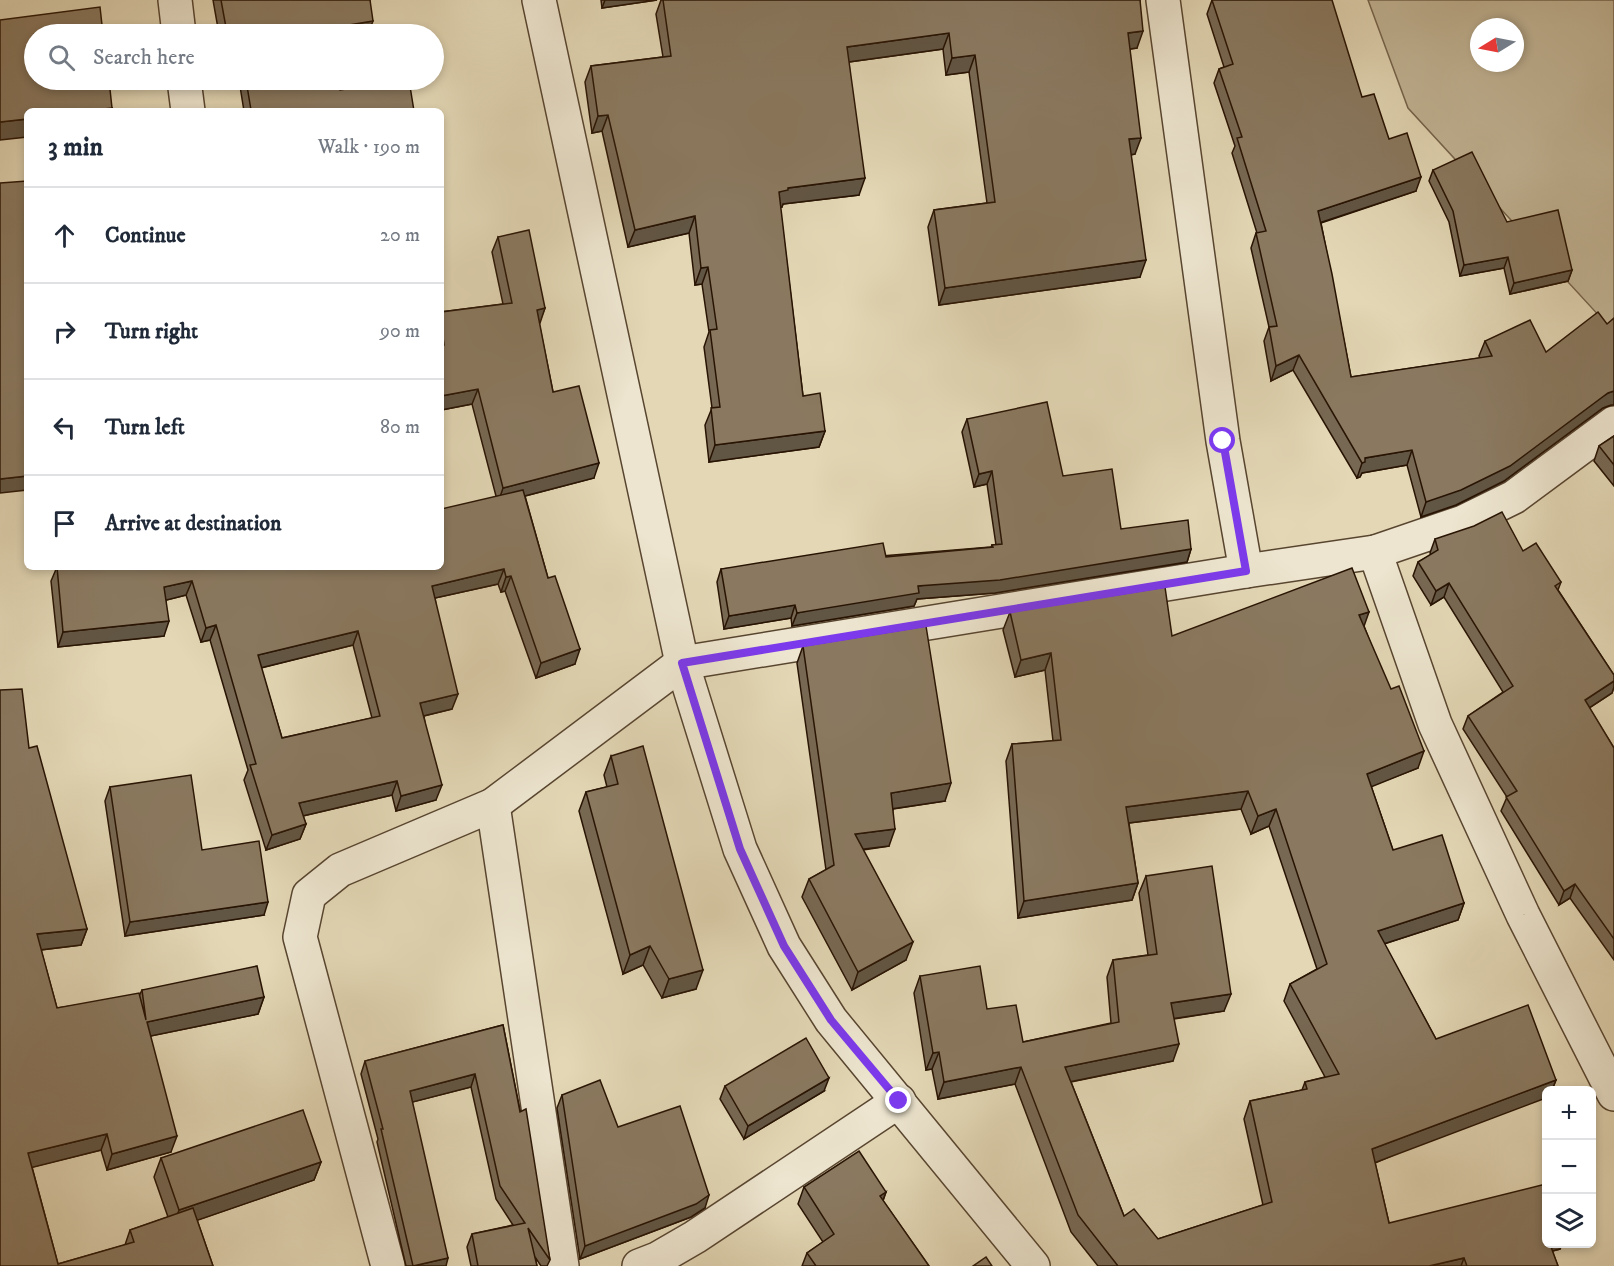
<!DOCTYPE html>
<meta charset="utf-8">
<style>
:root{--surface:#fff;--page:#f6f6f7;--text:#1f2937;--muted:#747a83;--line:#e0e1e3}
body{margin:0;font-family:"IM FELL DW Pica",serif;background:var(--page);color:var(--text)}
.controls{position:absolute;right:18px;bottom:18px;display:grid;overflow:hidden;border-radius:9px;box-shadow:0 3px 9px #0003}
.controls button{width:54px;height:54px;display:grid;place-items:center;padding:0;border:0;border-bottom:2px solid var(--line);background:var(--surface);color:var(--text);font:30px sans-serif}
.compass{position:absolute;left:1470px;top:18px;width:54px;height:54px;border-radius:50%;background:var(--surface);box-shadow:0 3px 9px #0003;rotate:260deg}
.stop{position:absolute;width:18px;height:18px;margin:-14px;border:4px solid #7c3aed;border-radius:50%;background:#fff}
.stop.end{background:#7c3aed;border-color:#fff;box-shadow:0 2px 6px #0008}
.list{margin:0;padding:0;list-style:none}
h2{display:flex;justify-content:space-between;align-items:center;height:78px;margin:0;padding:0 24px;font-size:26px}
h2 small{font-size:20px;font-weight:400;color:var(--muted)}
.list li{display:grid;grid-template-columns:39px 1fr auto;gap:18px;align-items:center;box-sizing:border-box;height:96px;padding:0 24px;border-top:2px solid var(--line)}
.list b{display:block;font-size:22px;white-space:nowrap}
.list em{font-size:20px;font-style:normal;color:var(--muted)}
.icon{flex:none;width:33px;height:33px;fill:none;stroke:currentColor;stroke-width:2;stroke-linecap:round;stroke-linejoin:round}
.map{position:relative;flex:none;width:1614px;height:1266px;overflow:hidden}
.search{position:absolute;background:var(--surface);box-shadow:0 3px 9px #0003;left:24px;top:24px;width:420px;height:66px;display:flex;align-items:center;gap:15px;box-sizing:border-box;padding:0 21px;border-radius:33px;color:var(--muted);font-size:22px}
.panel{position:absolute;background:var(--surface);box-shadow:0 3px 9px #0003;left:24px;top:108px;width:420px;height:462px;border-radius:9px}
.map>svg:first-child{display:block}
.green{fill:#c3b697;stroke:#76654e;stroke-width:1.5;fill-rule:evenodd}
.lines{fill:none;stroke-linecap:round;stroke-linejoin:round}
.minor-casing{stroke:#584530;stroke-width:36}
.minor{stroke:#ede5cf;stroke-width:33}
.wall{fill:#776853;stroke:#291404;stroke-width:1.5;fill-rule:evenodd}
.shaded-wall{fill:#615543;stroke:#291404;stroke-width:1.5}
.building{fill:#8a7960;stroke:#291404;stroke-width:1.5;fill-rule:evenodd}
.route{stroke:#7c3aed;stroke-width:8}
</style>
<div class="map">
<svg width="1614" height="1266" viewBox="0 0 1614 1266">
<rect width="100%" height="100%" fill="#e3d7b5"/>
<filter id="stains"><feTurbulence type="fractalNoise" baseFrequency=".00333" numOctaves="4"/><feColorMatrix values="0 0 0 0 .2 0 0 0 0 .09 0 0 0 0 .02 0 0 0 .5 -.17"/></filter>
<radialGradient id="worn" r=".72"><stop offset=".6" stop-color="#630" stop-opacity="0"/><stop offset="1" stop-color="#630" stop-opacity=".3"/></radialGradient>
<path class="green" d="M1368,0H1614V332L1408,108ZM1479,27H1515V63H1479Z"/>
<g class="lines">
<g class="minor-casing">
<g id="minor">
<path d="M175,0L179,34"/>
<path d="M539,0L682,663L740,849L784,946L831,1020L1033,1266"/>
<path d="M1163,0L1223,441L1246,571"/>
<path d="M184,80L188,111"/>
<path d="M1375,552L1435,724L1523,915L1614,1094"/>
<path d="M493,805L562,1266"/>
<path d="M388,1266L300,937L309,895L340,870L493,805L682,663L1246,571L1375,552L1463,522L1514,497L1614,423"/>
<path d="M639,1266L657,1259L695,1237L899,1101"/>
</g>
</g>
<use href="#minor" class="minor"/>
</g>
<g class="wall">
<path d="M213,0H370L368,34H219Z"/>
<path d="M601,0H657L602,8Z"/>
<path d="M661,0H1140L1137,48L1130,49L1135,154L1131,155L1140,277L939,305L928,227L934,210L987,203L969,72L946,75L943,49L849,62L859,195L783,204L782,207H780L803,396L825,431L819,447L709,462L705,425L712,408L704,347L709,332L702,284L695,285L689,233L628,247L602,131L592,133L585,82L591,66L663,57L656,14Z"/>
<path d="M1212,0L1362,97L1389,139L1416,191L1321,223L1351,377L1480,358L1479,356L1485,341L1546,352L1611,405L1603,408L1504,481L1456,505L1421,517L1407,465L1362,473L1360,477L1357,478L1293,370L1271,381L1264,341L1269,327L1251,248L1256,233H1257L1232,153L1235,146L1214,83L1219,69L1224,67L1207,14Z"/>
<path d="M239,80H338L340,90L414,111H244Z"/>
<path d="M1433,170L1572,270L1568,281L1510,294L1504,268L1460,276L1449,222L1429,181Z"/>
<path d="M498,237L545,308L539,323L553,392L594,478L525,496L548,578L575,664L536,678L505,591L501,592L498,584L435,598L452,709L424,716L436,800L396,811L392,795L303,816L306,824L300,839L266,850L244,780L248,770L210,640L201,642L186,595L166,600L164,636L58,647L51,581L57,567H441L496,496L472,404L441,410V312L503,304L492,252ZM353,645L372,718L282,738L261,668Z"/>
<path d="M967,419L1063,476L1121,529L1191,549L1187,562L995,593L917,599L914,606L792,626L791,618L724,629L717,582L721,569L991,547L992,545H996L987,484L974,487L962,432Z"/>
<path d="M1614,436V486L1594,461L1599,446Z"/>
<path d="M1435,539L1523,551L1561,582L1558,590L1614,675V687L1612,693L1589,708L1614,748V960L1570,898L1559,905L1501,811L1507,797L1463,729L1468,716L1503,692L1444,597L1431,605L1413,576L1418,562L1431,555L1430,553Z"/>
<path d="M1010,612L1172,636L1364,626L1418,768L1371,786L1393,850L1464,903L1458,920L1384,944L1436,1039L1556,1080L1552,1090H1546L1375,1163L1389,1223L1546,1244H1562L1560,1249L1552,1251L1558,1266H1098L1071,1232L1015,1084L938,1099L932,1069L926,1070L914,993L920,976L987,1009L1023,1042L1111,1023L1107,977L1113,960L1148,955L1139,893L1146,876L1224,1011L1174,1019L1173,1061L1071,1082L1124,1216L1158,1239L1263,1205L1244,1119L1250,1101L1302,1090L1305,1082L1325,1077L1284,1001L1290,984L1317,969L1269,826L1251,834L1241,809L1129,823L1138,883L1132,900L1018,918L1006,761L1012,744L1053,741L1045,670L1015,677L1003,630Z"/>
<path d="M803,646L945,801L893,809L889,846L863,850L906,960L852,990L802,897L809,879L826,870L797,663Z"/>
<path d="M29,748L87,929L81,945L41,950L57,1008L139,996L142,990L264,997L258,1014L150,1036L171,1152L107,1170L101,1150L32,1167L58,1264L125,1245L130,1230L168,1217L154,1177L161,1158L321,1162L314,1180L197,1220L213,1266H0Z"/>
<path d="M611,756L696,989L662,998L643,965L623,974L579,811L586,792L607,787L604,775Z"/>
<path d="M110,787L202,850L264,915L125,936L105,801Z"/>
<path d="M503,1025L550,1260L547,1266H541L535,1257L537,1266H471L467,1247L472,1234L513,1225L496,1199L471,1087L412,1102L446,1266H406L377,1142L378,1139L361,1074L365,1061Z"/>
<path d="M725,1086L824,1091L744,1139L720,1099Z"/>
<path d="M562,1095L618,1127L705,1208L691,1217L580,1259L557,1108Z"/>
<path d="M804,1187L886,1192L883,1201L929,1266H802L807,1253L823,1242L798,1204Z"/>
</g>
<g class="shaded-wall">
<path d="M605,0H657L602,8Z"/>
<path d="M373,21L368,34H328L330,28Z"/>
<path d="M239,31L237,34H226L227,33Z"/>
<path d="M1143,31L1137,48L1122,50L1128,33Z"/>
<path d="M949,33L943,49L841,63L847,47Z"/>
<path d="M975,55L969,72L946,75L952,58Z"/>
<path d="M112,108L111,111H88Z"/>
<path d="M608,115L602,131L592,133L598,116Z"/>
<path d="M27,119V137L0,140V122Z"/>
<path d="M1141,138L1135,154L1123,156L1129,139Z"/>
<path d="M1421,177L1416,191L1313,225L1318,211Z"/>
<path d="M865,178L859,195L783,204L782,207L772,208L779,192L788,188Z"/>
<path d="M695,216L689,233L628,247L635,230Z"/>
<path d="M1508,257L1504,268L1460,276L1464,265Z"/>
<path d="M1146,260L1140,277L939,305L945,288Z"/>
<path d="M708,267L702,284L695,285L701,268Z"/>
<path d="M1572,270L1568,281L1510,294L1514,283Z"/>
<path d="M545,308L540,323L531,325L537,310Z"/>
<path d="M1299,355L1293,370L1271,381L1276,366Z"/>
<path d="M478,389L472,404L441,410V396Z"/>
<path d="M1614,391V405H1611L1603,408L1504,481L1456,505L1421,517L1426,502L1608,393Z"/>
<path d="M825,431L819,447L709,462L715,445Z"/>
<path d="M1412,450L1407,465L1362,473L1360,477L1357,478L1362,463L1365,458Z"/>
<path d="M599,463L594,478L498,503L503,488Z"/>
<path d="M992,471L987,484L974,487L979,474Z"/>
<path d="M27,476V490L0,493V479Z"/>
<path d="M1191,549L1187,562L995,593L917,599L914,606L792,626L797,613L918,586Z"/>
<path d="M504,569L498,584L426,600L432,586Z"/>
<path d="M511,576L505,591L501,592L506,577Z"/>
<path d="M192,581L186,595L159,602L164,587Z"/>
<path d="M1449,583L1444,597L1431,605L1436,591Z"/>
<path d="M795,605L791,618L724,629L729,616Z"/>
<path d="M1369,612L1363,629L1359,615Z"/>
<path d="M169,621L164,636L58,647L63,632Z"/>
<path d="M216,625L210,640L201,642L206,628Z"/>
<path d="M358,631L353,645L252,670L258,655Z"/>
<path d="M580,649L575,664L536,678L541,663Z"/>
<path d="M1051,653L1045,670L1015,677L1021,660Z"/>
<path d="M1614,681V687L1612,693L1580,714L1585,700Z"/>
<path d="M458,694L452,709L415,718L420,703Z"/>
<path d="M1424,751L1418,768L1361,791L1367,774Z"/>
<path d="M397,781L392,795L294,818L299,803Z"/>
<path d="M951,783L945,801L884,810L891,793Z"/>
<path d="M442,785L436,800L396,811L401,796Z"/>
<path d="M1248,791L1241,809L1120,824L1126,807Z"/>
<path d="M1276,809L1269,826L1251,834L1258,816Z"/>
<path d="M306,824L300,839L266,850L272,835Z"/>
<path d="M895,829L889,846L848,851L855,834Z"/>
<path d="M1138,883L1132,900L1018,918L1024,901Z"/>
<path d="M1575,884L1570,898L1559,905L1564,891Z"/>
<path d="M268,902L264,915L125,936L130,922Z"/>
<path d="M1464,903L1458,920L1371,948L1378,931Z"/>
<path d="M87,929L81,945L31,951L37,934Z"/>
<path d="M913,942L906,960L852,990L858,972Z"/>
<path d="M650,946L643,965L623,974L630,955Z"/>
<path d="M703,970L696,989L662,998L669,979Z"/>
<path d="M1231,994L1224,1011L1164,1020L1171,1003Z"/>
<path d="M264,997L258,1014L141,1038L147,1022Z"/>
<path d="M1179,1044L1173,1061L1059,1084L1065,1067Z"/>
<path d="M939,1052L932,1069L926,1070L933,1053Z"/>
<path d="M1021,1067L1015,1084L938,1099L944,1082Z"/>
<path d="M475,1074L471,1087L405,1104L410,1091Z"/>
<path d="M829,1078L824,1091L744,1139L748,1126Z"/>
<path d="M1556,1080L1552,1090H1546V1098L1366,1166L1372,1149Z"/>
<path d="M107,1134L101,1150L22,1170L28,1153Z"/>
<path d="M177,1136L171,1152L107,1170L112,1154Z"/>
<path d="M321,1162L314,1180L172,1229L179,1210Z"/>
<path d="M886,1192L880,1208V1196Z"/>
<path d="M709,1195L705,1208L691,1217L580,1259L585,1246Z"/>
<path d="M1546,1244H1562L1560,1249L1541,1254Z"/>
<path d="M448,1258L446,1266H413Z"/>
<path d="M1464,1258L1461,1266H1429Z"/>
</g>
<g class="building">
<path d="M221,0H370L373,21L330,28L331,34H239V31L227,33Z"/>
<path d="M663,0H1140L1143,31L1128,33L1141,138L1129,139L1146,260L945,288L934,210L995,202L975,55L952,58L949,33L847,47L865,178L788,188V190L779,192L803,396L820,393L825,431L715,445L711,408L720,407L710,330L717,329L708,267L701,268L695,216L635,230L608,115L598,116L591,66L671,56Z"/>
<path d="M1212,0H1332L1362,97L1374,94L1389,139L1407,133L1421,177L1318,211L1332,274L1351,377L1492,356L1485,341L1530,320L1546,352L1598,312L1607,324L1614,318V391L1608,393L1510,466L1461,490L1426,502L1412,450L1365,458V462L1362,463L1299,355L1276,366L1269,327L1277,326L1256,233L1266,231L1237,138L1242,137L1219,69L1233,64Z"/>
<path d="M100,7L103,34H34V80H109L112,108L88,111H27V119L0,122V20Z"/>
<path d="M246,80H338L340,90L409,80L414,111H248L251,110Z"/>
<path d="M1472,152L1507,222L1558,210L1572,270L1514,283L1508,257L1464,265L1453,211L1433,170Z"/>
<path d="M27,181V238H25L27,251V476L0,479V183Z"/>
<path d="M529,230L545,308L537,310L553,392L579,386L599,463L503,488L478,389L441,396V345H444L441,321V312L512,303L498,237Z"/>
<path d="M1047,402L1063,476L1112,469L1121,529L1188,520L1191,549L1000,580L918,586L919,593L797,613L795,605L729,616L721,569L883,543L886,557L993,547L992,545L1002,544L992,471L979,474L967,419Z"/>
<path d="M1614,436V465L1599,446Z"/>
<path d="M523,490L548,578L555,576L580,649L541,663L511,576L506,577L504,569L432,586L458,694L420,703L442,785L401,796L397,781L299,803L306,824L272,835L250,765L256,764L216,625L206,628L192,581L164,587L169,621L63,632L57,567H441V509ZM358,631L380,716L282,738L258,655Z"/>
<path d="M1502,512L1523,551L1536,543L1561,582L1555,586L1614,675V681L1585,700L1614,748V939L1575,884L1564,891L1506,797L1517,791L1468,716L1513,686L1449,583L1436,591L1418,562L1438,550L1435,539L1474,526Z"/>
<path d="M1352,568L1369,612L1359,615L1391,689L1399,686L1424,751L1367,774L1393,850L1442,835L1464,903L1378,931L1436,1039L1528,1005L1556,1080L1372,1149L1389,1223L1546,1184V1244H1550L1558,1266H1467L1464,1258L1429,1266H1118L1078,1215L1021,1067L944,1082L939,1052L933,1053L920,976L980,966L987,1009L1016,1005L1023,1042L1119,1022L1113,960L1157,954L1146,876L1212,866L1231,994L1171,1003L1179,1044L1065,1067L1124,1216L1134,1209L1158,1239L1272,1202L1250,1101L1307,1089L1305,1082L1339,1074L1290,984L1327,964L1276,809L1258,816L1248,791L1126,807L1138,883L1024,901L1012,744L1061,740L1051,653L1021,660L1010,612L1165,587L1172,636Z"/>
<path d="M926,626L951,783L891,793L895,829L855,834L913,942L858,972L809,879L834,865L803,646Z"/>
<path d="M22,689L29,748L37,746L87,929L37,934L57,1008L139,993L146,1020L142,990L257,966L264,997L147,1022L177,1136L112,1154L107,1134L28,1153L58,1264L134,1242L130,1230L193,1208L213,1266H0V690Z"/>
<path d="M643,746L703,970L669,979L650,946L630,955L586,792L618,784L611,756Z"/>
<path d="M191,775L202,850L259,841L268,902L130,922L110,787Z"/>
<path d="M503,1025L520,1112L526,1109L550,1260L528,1228L537,1266H478L472,1234L525,1223L500,1186L475,1074L410,1091L448,1258L413,1266L381,1129H383L365,1061Z"/>
<path d="M806,1038L829,1078L748,1126L725,1086Z"/>
<path d="M600,1080L618,1127L680,1106L709,1195L696,1204L585,1246L562,1095Z"/>
<path d="M303,1110L321,1162L179,1210L161,1158Z"/>
<path d="M859,1151L886,1192L880,1196L929,1266H816L807,1253L834,1234L804,1187Z"/>
<path d="M986,1257L992,1266H973Z"/>
</g>
<g class="lines">
<path class="route" d="M899,1101L831,1020L784,946L740,849L682,663L1246,571L1223,441"/>
</g>
<rect width="100%" height="100%" filter="url(#stains)"/>
<rect width="100%" height="100%" fill="url(#worn)"/>
</svg>
<div class="controls">
<button>+</button>
<button>−</button>
<button><svg class="icon" aria-label="layers" viewBox="0 0 24 24"><path d="M12 4l9 5-9 5-9-5zM3 14l9 5 9-5"/></svg></button>
</div>
<svg class="compass" viewBox="-18 -18 36 36"><path d="M0-13l5 13h-10z" fill="#e53935"/><path d="M0 13l5-13h-10z" fill="#747a83"/></svg>
<div class="stop" style="left:1223px;top:441px"></div>
<div class="stop end" style="left:899px;top:1101px"></div>
<div class="search"><svg class="icon" aria-label="search" viewBox="0 0 24 24"><circle cx="10" cy="10" r="6"/><path d="M15 15l6 6"/></svg>Search here</div>
<section class="panel">
<h2>3 min<small>Walk · 190 m</small></h2>
<ul class="list">
<li><svg class="icon" aria-label="ahead" viewBox="0 0 24 24"><path d="M12 20V5M6 11l6-6 6 6"/></svg><div><b>Continue</b></div><em>20 m</em></li>
<li><svg class="icon" aria-label="right" viewBox="0 0 24 24"><path d="M7 20v-9h11M14 6l5 5-5 5"/></svg><div><b>Turn right</b></div><em>90 m</em></li>
<li><svg class="icon" aria-label="left" viewBox="0 0 24 24"><path d="M17 20v-9H6M10 6l-5 5 5 5"/></svg><div><b>Turn left</b></div><em>80 m</em></li>
<li><svg class="icon" aria-label="arrive" viewBox="0 0 24 24"><path d="M6 21V4h12l-3 4 3 4H6"/></svg><div><b>Arrive at destination</b></div></li>
</ul>
</section>
</div>
